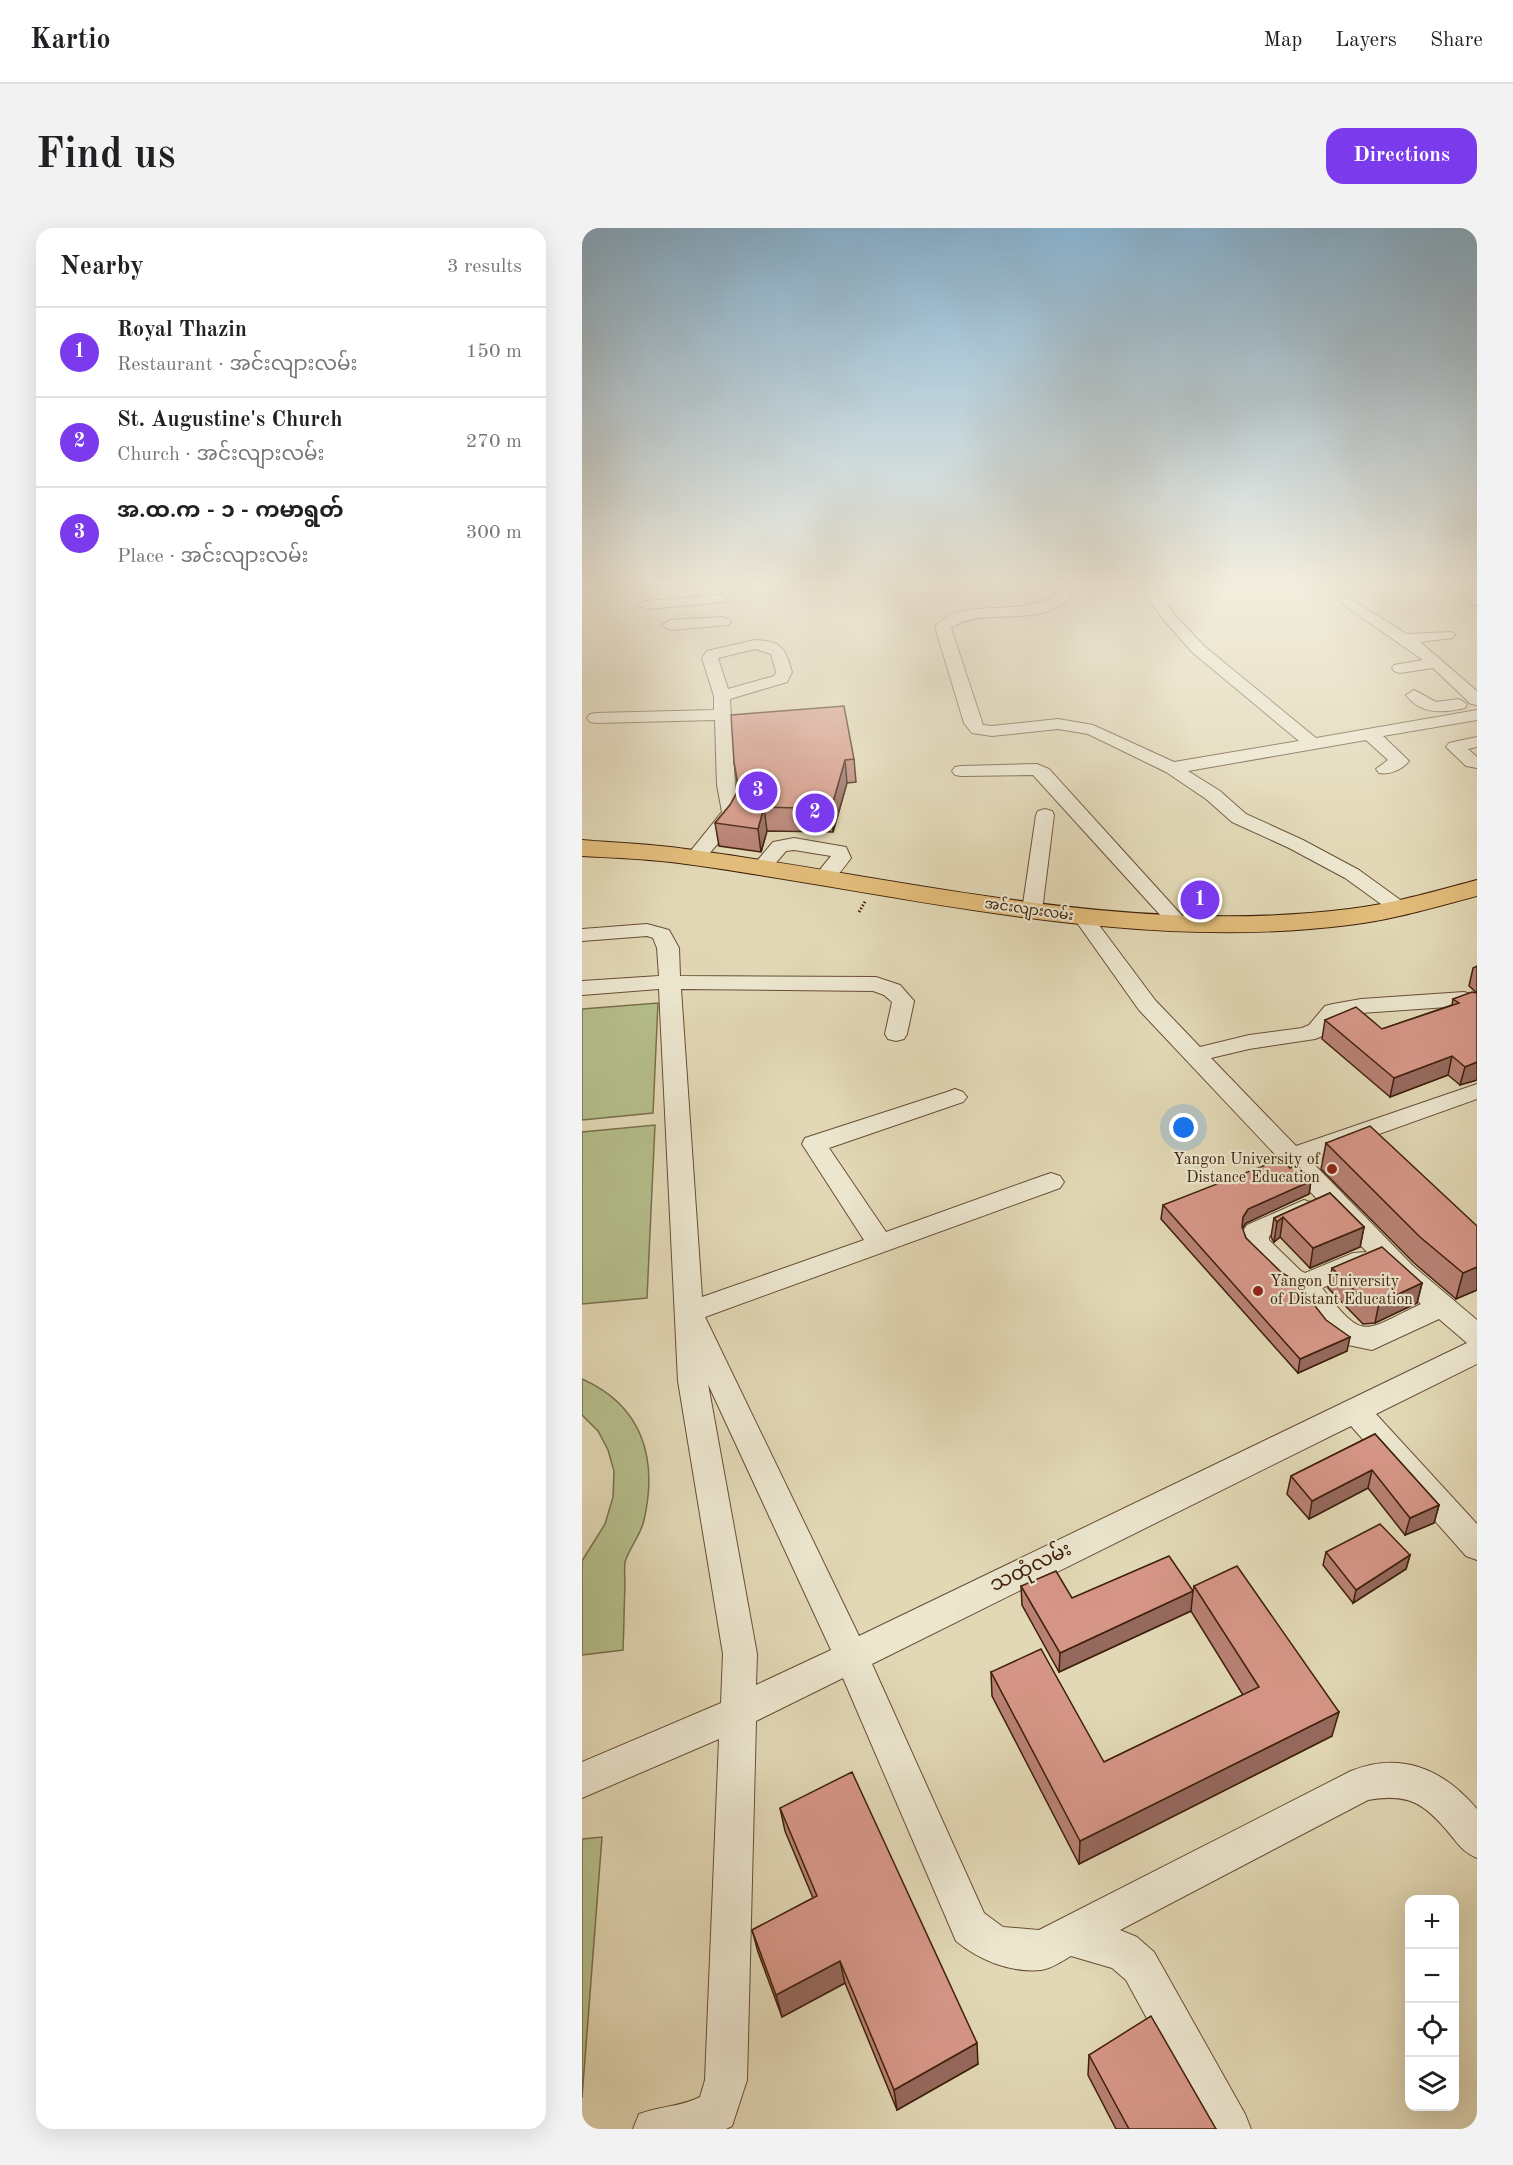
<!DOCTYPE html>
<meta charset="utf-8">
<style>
:root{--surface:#fff;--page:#f2f2f2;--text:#202124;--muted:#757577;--line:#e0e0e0;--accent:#7c3aed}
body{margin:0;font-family:"Old Standard TT","Noto Sans Myanmar",serif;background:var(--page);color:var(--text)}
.controls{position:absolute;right:18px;bottom:18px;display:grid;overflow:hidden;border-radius:12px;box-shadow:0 6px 24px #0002}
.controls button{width:54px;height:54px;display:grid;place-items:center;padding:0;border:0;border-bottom:2px solid var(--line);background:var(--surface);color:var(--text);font:30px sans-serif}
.you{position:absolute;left:602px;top:900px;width:21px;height:21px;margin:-15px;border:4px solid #fff;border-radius:50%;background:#1a73e8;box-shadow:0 0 0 9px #1a73e833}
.badge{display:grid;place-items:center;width:39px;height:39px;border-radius:50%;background:var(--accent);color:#fff;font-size:20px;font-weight:700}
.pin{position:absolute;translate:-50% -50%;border:3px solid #fff;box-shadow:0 2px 6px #0006}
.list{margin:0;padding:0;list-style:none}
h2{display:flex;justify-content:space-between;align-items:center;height:78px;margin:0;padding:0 24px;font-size:26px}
h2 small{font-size:20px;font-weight:400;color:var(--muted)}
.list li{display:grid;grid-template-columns:39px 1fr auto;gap:18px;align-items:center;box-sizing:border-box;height:90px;padding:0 24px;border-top:2px solid var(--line)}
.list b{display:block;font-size:22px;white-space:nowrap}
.list p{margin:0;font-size:20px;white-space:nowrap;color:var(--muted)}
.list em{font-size:20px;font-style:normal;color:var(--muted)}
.icon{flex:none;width:33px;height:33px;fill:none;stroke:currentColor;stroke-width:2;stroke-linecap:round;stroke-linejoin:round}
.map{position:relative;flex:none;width:895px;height:1901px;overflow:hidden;border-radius:18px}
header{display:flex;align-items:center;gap:36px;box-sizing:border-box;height:84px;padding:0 30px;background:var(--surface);border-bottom:2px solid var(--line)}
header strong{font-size:28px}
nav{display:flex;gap:33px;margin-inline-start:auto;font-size:21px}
.intro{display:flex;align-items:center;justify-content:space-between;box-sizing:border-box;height:144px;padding:0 36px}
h1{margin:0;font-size:42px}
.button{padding:15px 27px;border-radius:18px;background:var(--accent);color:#fff;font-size:21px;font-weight:700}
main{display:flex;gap:36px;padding:0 36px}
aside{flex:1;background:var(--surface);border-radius:18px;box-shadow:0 6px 24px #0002}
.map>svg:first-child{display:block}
.green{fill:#b5be8c;stroke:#7a6f4b;stroke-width:1.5}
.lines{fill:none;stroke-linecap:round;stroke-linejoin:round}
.minor-casing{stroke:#684e35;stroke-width:2}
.major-casing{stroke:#3f200a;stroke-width:2}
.path{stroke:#3f200a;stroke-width:3;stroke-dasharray:1.5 2;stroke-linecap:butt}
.minor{fill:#ece6cf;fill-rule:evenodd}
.major{fill:#e1bc7a;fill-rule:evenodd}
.wall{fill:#b88174;stroke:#3f200a;stroke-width:1.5}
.shaded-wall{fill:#96695e;stroke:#3f200a;stroke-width:1.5}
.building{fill:#d69687;stroke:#3f200a;stroke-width:1.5}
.poi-dot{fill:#8f2418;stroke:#ece6cf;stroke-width:2}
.labels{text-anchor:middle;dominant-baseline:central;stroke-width:4.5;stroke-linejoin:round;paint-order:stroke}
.far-street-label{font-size:14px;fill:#3f200a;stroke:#ece6cf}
.poi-label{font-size:16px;fill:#3f200a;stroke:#ece6cf;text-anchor:end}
.near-street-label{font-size:20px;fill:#3f200a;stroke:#ece6cf}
</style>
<header>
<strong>Kartio</strong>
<nav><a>Map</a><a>Layers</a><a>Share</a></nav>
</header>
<div class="intro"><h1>Find us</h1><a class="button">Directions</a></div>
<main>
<aside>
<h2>Nearby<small>3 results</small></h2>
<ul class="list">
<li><span class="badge">1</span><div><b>Royal Thazin</b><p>Restaurant · အင်းလျားလမ်း</p></div><em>150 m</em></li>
<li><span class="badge">2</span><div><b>St. Augustine's Church</b><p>Church · အင်းလျားလမ်း</p></div><em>270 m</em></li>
<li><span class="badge">3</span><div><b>အ.ထ.က - ၁ - ကမာရွတ်</b><p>Place · အင်းလျားလမ်း</p></div><em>300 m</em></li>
</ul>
</aside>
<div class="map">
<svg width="895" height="1901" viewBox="0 0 895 1901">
<rect width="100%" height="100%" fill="#e2d8b5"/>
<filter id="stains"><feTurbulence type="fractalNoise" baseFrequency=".00333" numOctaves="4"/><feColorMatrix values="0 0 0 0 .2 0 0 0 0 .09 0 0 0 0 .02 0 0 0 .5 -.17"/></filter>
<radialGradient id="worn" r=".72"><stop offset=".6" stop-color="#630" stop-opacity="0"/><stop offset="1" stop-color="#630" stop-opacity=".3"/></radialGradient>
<g class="green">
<path d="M76,775L71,885L0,892V781Z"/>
<path d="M73,897L65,1070L0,1076V904Z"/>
<path d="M0,1151C61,1178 76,1231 62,1292C59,1307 47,1320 43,1334C42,1341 43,1350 43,1357C42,1379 42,1400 41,1422L0,1427V1333L23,1296L31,1269L32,1243L26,1222L16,1203L0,1187Z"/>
<path d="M20,1609L0,1870V1611Z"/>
</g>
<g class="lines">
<g class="minor-casing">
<g id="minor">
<path d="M472,355H486L490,366C461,404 404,376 369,400L401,497L410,498L476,491L511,497L592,534L717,513L610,424L581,391L556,355H571L591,385L622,418L734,510L895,482V492L801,508L827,533C820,542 807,547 797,545L794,541L806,532L784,512L606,543L638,563L664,586L721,612L777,642L824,676L827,680L824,684L817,686L810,684L763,650L707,620L650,594L624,571L584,544L506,506L476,501L410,508L390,505L382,495L353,399C378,367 442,392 475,365Z"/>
<path d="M885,361L895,366V377L890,376L878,365Z"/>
<path d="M137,367L142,368L144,371L142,374L64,381L57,377L64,373Z"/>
<path d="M764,368L825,406L870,404L873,407L870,410L838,414L895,463V477L889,476L851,440L818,445L812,443L810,440L812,437L841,432L759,375L757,372L759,369Z"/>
<path d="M141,389L146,391L149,394L146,397L88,402L80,397L88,392Z"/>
<path d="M173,412C200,413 203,420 210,444L205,454L148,471L153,557L158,584L150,599L120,634H106L103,630L140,584L135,557L133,492L14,495L8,494L5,490L8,486L14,485L132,482V468L120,430L125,423ZM173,421L189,426L194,444L192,448L146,461L136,430Z"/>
<path d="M832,462L854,474L877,471L885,476L883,480C861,485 839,487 824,467Z"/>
<path d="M895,509V519L886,521L895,529V540L884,538L864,519L867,515Z"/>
<path d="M455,536L467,541L604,692L607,696L604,700L597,702L590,700L451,547L379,548L373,547L370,543L373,539L379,538Z"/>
<path d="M463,581L470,583L472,587L460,683L457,687L450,689L443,687L440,683L454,587L456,583Z"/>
<path d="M212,610L264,619L269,630C260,642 251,657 235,653L232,649L249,628L212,622L204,623L186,644H172L169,640L191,614Z"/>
<path d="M501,683L508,685L573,772L618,819L667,807L720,800L727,797L743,778L751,776L779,771L882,764L895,768V783L880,778L779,785L758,788L743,807L733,811L667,821L629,830L714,918L895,856V871L727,931L830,1037L895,1092V1136L794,1186L895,1296V1332L884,1328L769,1198L290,1436L402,1685L421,1699L457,1702L769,1543C819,1523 861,1541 895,1581V1630C880,1623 878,1618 867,1605C842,1575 826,1565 786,1572L538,1702L555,1709L572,1724L663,1886L669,1901H625L544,1752L530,1740L489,1728C480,1733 469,1741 459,1742C428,1745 397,1732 374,1713L261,1450L174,1493L165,1852L150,1898L144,1901H51L57,1886C77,1878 99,1879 118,1869L123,1852L137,1511L0,1570V1534L139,1475L141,1426L96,1153L77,761L0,767V753L77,748L75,720L71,710L65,708L0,713V701L65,696L87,702L97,720L98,748L294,749L318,757L332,773L325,806L322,811L314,813L306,811L303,806L310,774L302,767L291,763L99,761L120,1069L282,1012L220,916L223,910L365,864L373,861L381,864L385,869L381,874L247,920L304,1004L460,948L469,945L478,948L482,954L478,960L123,1089L277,1408L885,1115L857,1091L790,1122L761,1116L743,1104L712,1064L699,1057L664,1022C658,1013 659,1005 665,997L722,972L731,975L735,981L731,987L687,1008V1012L719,1043L723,1045L771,1025L785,1024L557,782L491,689L494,685ZM794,1033L839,1076C781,1103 783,1115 740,1060L791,1039ZM126,1156L249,1422L174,1457L175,1426Z"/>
</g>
</g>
<g class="major-casing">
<path id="major" d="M0,612C35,615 70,616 104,621C323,650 544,709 767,681C810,676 853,663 895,652V668C853,679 810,692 767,697C544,725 323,666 104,636C70,631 35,630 0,628Z"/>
</g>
<path class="path" d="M277,684L284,672"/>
<use href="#minor" class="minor"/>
<use href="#major" class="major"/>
</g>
<g class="wall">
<path d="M272,531L274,554L265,555L251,604L185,603L179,624L137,618L133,595L148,577L156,562L152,534Z"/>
<path d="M895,738V765L887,758L891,740Z"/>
<path d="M895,765V852L878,857L866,847L808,869L740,811L743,792L800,801L870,777L871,771Z"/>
<path d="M744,915L895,998V1062L874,1071L832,1035L739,941Z"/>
<path d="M708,940L729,953L727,966L664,995L660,1001L664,1010L765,1123L716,1145L579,991L581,977Z"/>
<path d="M748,965L782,999L778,1019L728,1040L698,1009L692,1014L689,1009L692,990Z"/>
<path d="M750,1040L840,1055L835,1075L793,1095L781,1096L746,1060Z"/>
<path d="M793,1206L857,1277L852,1295L823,1307L786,1260L727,1291L705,1266L709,1248Z"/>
<path d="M744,1324L828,1327L824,1341L771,1375L741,1337Z"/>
<path d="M439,1358L490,1370L611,1363L612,1358L750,1508L497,1636L410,1468L409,1444L522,1534L661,1467L609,1383L477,1444L440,1377Z"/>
<path d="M198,1580L396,1836L315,1882L263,1755L200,1789L176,1724L170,1702L231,1670L203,1603Z"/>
<path d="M507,1827L634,1901H534L506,1847Z"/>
</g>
<g class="shaded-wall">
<path d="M263,532L265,555L251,604L249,581Z"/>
<path d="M182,579L185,603L179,624L176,601Z"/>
<path d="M870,828L866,847L808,869L812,850Z"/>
<path d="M895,834V852L878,857L883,839Z"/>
<path d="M729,953L727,966L664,995L659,1002L661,989L666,981Z"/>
<path d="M701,989L698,1009L692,1014L695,994Z"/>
<path d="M782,999L778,1019L728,1040L731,1020Z"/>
<path d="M895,1039V1062L874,1071L881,1045Z"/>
<path d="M840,1055L835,1075L793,1095L797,1075Z"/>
<path d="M768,1109L765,1123L716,1145L718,1131Z"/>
<path d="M790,1242L786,1260L727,1291L730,1273Z"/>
<path d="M857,1277L852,1295L823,1307L828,1290Z"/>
<path d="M828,1327L824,1341L771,1375L774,1362Z"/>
<path d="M611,1363L609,1383L477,1444L478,1425Z"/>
<path d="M757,1484L750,1508L497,1636L498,1613Z"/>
<path d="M258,1733L263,1755L200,1789L194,1767Z"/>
<path d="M395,1815L396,1836L315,1882L312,1862Z"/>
</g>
<g class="building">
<path d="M262,478L272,531L263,532L249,581L182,579L176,601L133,595L148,577L157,561L152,534L149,487Z"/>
<path d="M890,764L895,765V834L883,839L870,828L812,850L743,792L774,779L800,801L877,775L871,771Z"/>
<path d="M788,898L895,998V1039L881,1045L838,1009L744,915Z"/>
<path d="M699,931L708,940L715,937L729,953L666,981L661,989L660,999L664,1010L700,1045L713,1052L744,1092L768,1109L718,1131L581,977Z"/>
<path d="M748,965L782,999L731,1020L701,989L695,994L692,990Z"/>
<path d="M800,1019L840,1055L797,1075H785L750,1040Z"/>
<path d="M793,1206L857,1277L828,1290L790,1242L730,1273L709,1248Z"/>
<path d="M798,1296L828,1327L774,1362L744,1324Z"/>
<path d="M587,1328L611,1363L478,1425L439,1358L474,1343L490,1370Z"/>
<path d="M655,1338L757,1484L498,1613L409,1444L459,1421L522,1534L677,1459L612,1358Z"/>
<path d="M270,1544L395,1815L312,1862L258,1733L194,1767L170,1702L235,1668L198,1580Z"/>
<path d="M569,1788L634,1901H547L507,1827Z"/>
</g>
<linearGradient id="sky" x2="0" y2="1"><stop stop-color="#88b5d5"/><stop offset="0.57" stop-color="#f2edde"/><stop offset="1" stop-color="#f2edde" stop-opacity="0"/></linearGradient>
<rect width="895" height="622" fill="url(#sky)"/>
<g class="poi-dot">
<circle cx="750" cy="941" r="6"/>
<circle cx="676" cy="1063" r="6"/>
</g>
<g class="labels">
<g class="far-street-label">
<text transform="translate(447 682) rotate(8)">အင်းလျားလမ်း</text>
</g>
<g class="poi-label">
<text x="738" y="932">Yangon University of<tspan x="738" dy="18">Distance Education</tspan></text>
<text x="688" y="1054" text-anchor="start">Yangon University<tspan x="688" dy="18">of Distant Education</tspan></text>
</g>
<g class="near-street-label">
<text transform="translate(449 1340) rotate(-26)">သထုံလမ်း</text>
</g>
</g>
<rect width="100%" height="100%" filter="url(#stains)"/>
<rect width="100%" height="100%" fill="url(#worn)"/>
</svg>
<div class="controls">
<button>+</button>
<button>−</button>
<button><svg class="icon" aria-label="locate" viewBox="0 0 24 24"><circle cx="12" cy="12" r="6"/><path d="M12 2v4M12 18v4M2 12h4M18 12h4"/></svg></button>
<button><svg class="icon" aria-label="layers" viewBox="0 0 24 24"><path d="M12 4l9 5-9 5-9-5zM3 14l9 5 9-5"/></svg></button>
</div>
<div class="you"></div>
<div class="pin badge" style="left:618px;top:672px">1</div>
<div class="pin badge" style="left:233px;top:585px">2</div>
<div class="pin badge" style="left:176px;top:563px">3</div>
</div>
</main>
